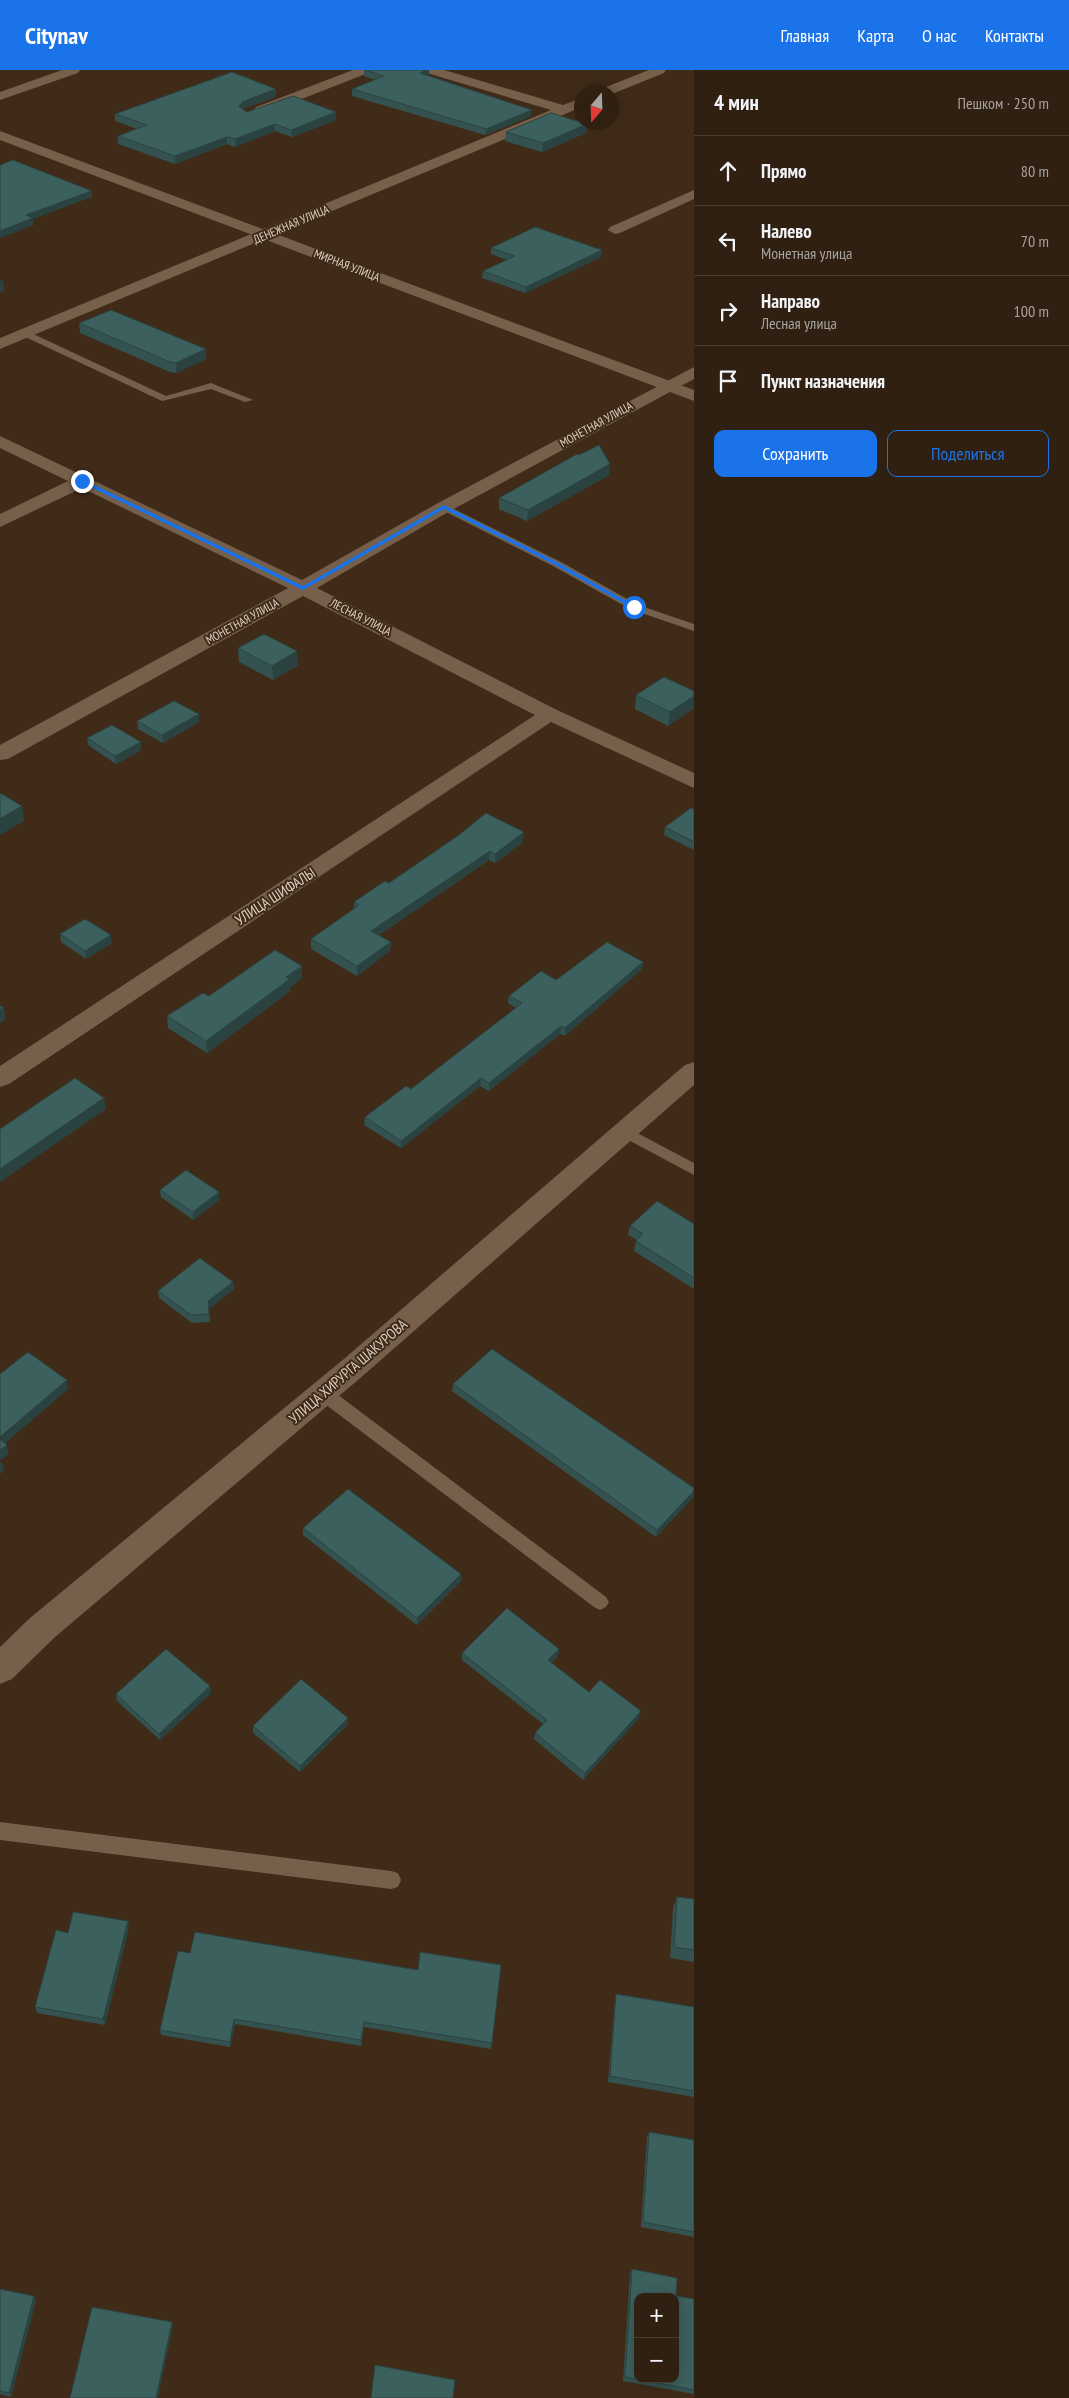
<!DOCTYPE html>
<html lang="ru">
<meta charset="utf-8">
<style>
:root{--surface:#2f2012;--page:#3b2d20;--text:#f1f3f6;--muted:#a7a39f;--line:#4a3e32;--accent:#1a73e8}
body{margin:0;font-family:"PT Sans Narrow",sans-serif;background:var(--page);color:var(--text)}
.controls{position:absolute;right:15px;bottom:15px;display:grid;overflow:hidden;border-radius:10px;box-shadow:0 2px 12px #0003}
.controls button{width:45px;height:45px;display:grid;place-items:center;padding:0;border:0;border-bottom:1px solid var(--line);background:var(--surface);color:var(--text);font:25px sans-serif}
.compass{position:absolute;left:574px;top:15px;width:45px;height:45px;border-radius:50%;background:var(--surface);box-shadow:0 2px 12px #0003;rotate:199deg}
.stop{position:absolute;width:15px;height:15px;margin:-11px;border:4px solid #1a73e8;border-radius:50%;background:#fff}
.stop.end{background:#1a73e8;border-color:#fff;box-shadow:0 1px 5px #0008}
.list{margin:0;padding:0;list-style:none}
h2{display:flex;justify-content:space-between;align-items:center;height:65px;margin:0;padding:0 20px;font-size:21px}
h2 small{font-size:16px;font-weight:400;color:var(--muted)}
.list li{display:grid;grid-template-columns:32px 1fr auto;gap:15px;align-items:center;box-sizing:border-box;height:70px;padding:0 20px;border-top:1px solid var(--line)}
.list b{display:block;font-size:19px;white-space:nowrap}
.list p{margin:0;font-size:16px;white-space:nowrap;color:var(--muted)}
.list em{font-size:16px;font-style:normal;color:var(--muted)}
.actions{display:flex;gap:10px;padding:15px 20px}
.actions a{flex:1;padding:11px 0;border:1px solid var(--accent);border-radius:10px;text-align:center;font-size:18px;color:var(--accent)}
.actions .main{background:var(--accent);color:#fff}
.icon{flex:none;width:28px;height:28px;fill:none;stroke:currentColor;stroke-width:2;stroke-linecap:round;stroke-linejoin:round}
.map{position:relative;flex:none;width:694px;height:2328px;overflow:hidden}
header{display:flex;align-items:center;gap:30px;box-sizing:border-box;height:70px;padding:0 25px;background:var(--accent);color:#fff}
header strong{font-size:24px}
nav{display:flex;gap:28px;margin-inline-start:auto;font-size:18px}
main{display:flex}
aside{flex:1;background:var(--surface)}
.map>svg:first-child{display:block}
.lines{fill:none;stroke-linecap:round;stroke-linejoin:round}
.service{fill:#765f4b;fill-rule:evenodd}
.minor{fill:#765f4b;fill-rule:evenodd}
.tertiary{fill:#765f4b;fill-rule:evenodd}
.wall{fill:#345350}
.shaded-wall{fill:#2a4341}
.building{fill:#3c605d;stroke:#2a4341}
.route{fill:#1a73e8}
.labels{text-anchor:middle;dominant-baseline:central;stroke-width:4;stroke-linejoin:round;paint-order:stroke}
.far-street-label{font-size:12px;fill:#ddd0c4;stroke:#3f2b18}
.street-label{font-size:15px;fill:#ddd0c4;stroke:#3f2b18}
</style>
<header>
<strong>Citynav</strong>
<nav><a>Главная</a><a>Карта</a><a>О нас</a><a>Контакты</a></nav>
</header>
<main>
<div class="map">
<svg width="694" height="2328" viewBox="0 0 694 2328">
<rect width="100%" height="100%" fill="#3f2b18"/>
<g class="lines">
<g class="service">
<path d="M23,262H29L166,326L211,313L253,330L245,332L211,319L162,331L23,266Z"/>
<path d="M444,434L561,492L638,535L694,554V561L630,539L553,496L440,439L439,437Z"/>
<path d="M624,1056L694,1093V1105L619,1065L617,1061L619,1057Z"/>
<path d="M323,1317L329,1318L606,1527L609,1532L606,1537L600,1540L594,1537L317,1328L315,1323L317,1318Z"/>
<path d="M0,1752L391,1801L398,1803L401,1810L398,1817L391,1819L0,1770Z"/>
</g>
<g class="minor">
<path d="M62,0H80L78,3L0,30V22Z"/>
<path d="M353,0H370L368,3L266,43H256L254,40L256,37Z"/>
<path d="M425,0H444L563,35L582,28V37L0,279V268L551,40L427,3Z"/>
<path d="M649,0H666L664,3L612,24V22H600L601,19Z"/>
<path d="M694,120V129L620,163L615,164L608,160L610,157Z"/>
<path d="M694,297V309L450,441L317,518L557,640L694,703V718L551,652L9,1014L0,1017V996L535,645L303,526L8,689L0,690V675L288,518L82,418L0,457V444L68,411L0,378V366L302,510L438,433Z"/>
<path d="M694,992V1015L365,1304L54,1568L12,1609L0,1614V1577L30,1548L345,1288L685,995Z"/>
</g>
<path class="tertiary" d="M0,61L694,320V331L0,70Z"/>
</g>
<g class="wall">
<path d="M364,0L429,6L531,46L485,65L352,26V19L375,10L364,6Z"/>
<path d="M276,27L242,39L247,42H336V50L292,67L275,61L235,77L227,74L175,94L118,74V66L137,59L115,51V44Z"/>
<path d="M587,54L586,63L542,82L505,71L506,62Z"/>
<path d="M491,178L602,180L601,187L525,223L482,208L483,201L507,190L491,184Z"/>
<path d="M79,253L206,289L176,303L170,302L80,263Z"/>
<path d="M609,405L527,451L499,439V428Z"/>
<path d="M238,578L298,595L273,610L239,592Z"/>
<path d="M694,621V638L668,656L635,639L636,625Z"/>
<path d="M137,651L199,652L163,673L138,659Z"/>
<path d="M87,668L141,680L116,694L88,675Z"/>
<path d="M694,739V780L664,765L665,757Z"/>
<path d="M459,765L523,772L495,793L489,790L379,865L391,872L390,881L357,906L311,879V869L354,839V832L389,813Z"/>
<path d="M60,864L112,873L86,889L61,872Z"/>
<path d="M643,892L642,899L565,966L560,964L489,1021L480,1016L401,1078L364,1055L365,1047L411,1019L516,938L508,933L509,926L556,910Z"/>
<path d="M302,896V908L290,917V921L207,983L168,958L167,946L209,926Z"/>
<path d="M160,1120L219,1122V1130L193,1150L161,1127Z"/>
<path d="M694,1154V1219L634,1181L636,1171L637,1170L628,1165L630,1156Z"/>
<path d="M233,1212L234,1219L209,1239L210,1252L192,1253L159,1228L158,1221Z"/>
<path d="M453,1314L694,1418L656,1467L452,1321Z"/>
<path d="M303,1458L461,1504V1511L417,1555L303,1465Z"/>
<path d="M559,1579L558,1586L551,1593L589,1622L639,1648L583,1710L534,1669L535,1663L543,1654L462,1590V1583Z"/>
<path d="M210,1616L211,1623L160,1670L117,1631L116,1624Z"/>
<path d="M348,1654L300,1702L253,1663V1656Z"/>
<path d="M677,1827L694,1829V1892L670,1888L673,1838Z"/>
<path d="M129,1857L105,1955L37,1943L35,1937L68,1863Z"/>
<path d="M190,1883L418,1900L501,1895L491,1979L364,1957L361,1976L235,1954L230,1977L161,1965L160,1960Z"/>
<path d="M616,1924L694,1937V2027L608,2012L615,1930Z"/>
<path d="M649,2062L694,2070V2167L641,2157L647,2067Z"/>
<path d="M632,2199L676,2226L694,2229V2324L623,2311L630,2204Z"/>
<path d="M0,2219L36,2230L11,2327L0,2324Z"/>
</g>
<g class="shaded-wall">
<path d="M427,0H429V6L420,3Z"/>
<path d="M276,19V27L242,39L239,37L242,32Z"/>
<path d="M532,40L531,46L485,65L486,59Z"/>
<path d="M336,42V50L292,67L291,60Z"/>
<path d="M275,54V61L235,77V69Z"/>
<path d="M587,54L586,63L542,82L543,73Z"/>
<path d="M227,67V74L175,94V86Z"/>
<path d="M92,121V127L33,149L34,155L0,168V161L26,145Z"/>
<path d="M602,180L601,187L525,223L526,217Z"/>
<path d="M3,210L4,220L0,222V211Z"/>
<path d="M206,279V289L176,303V293Z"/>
<path d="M610,394L609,405L527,451L528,440Z"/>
<path d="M297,581L298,595L273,610L272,596Z"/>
<path d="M694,626V638L668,656L670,642Z"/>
<path d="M199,644V652L163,673L162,665Z"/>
<path d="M141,672V680L116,694L115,686Z"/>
<path d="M22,736L24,751L0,765V749Z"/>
<path d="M524,762L523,772L495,793V784Z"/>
<path d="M490,781L489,790L371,870V861Z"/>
<path d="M111,865L112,873L86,889L85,881Z"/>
<path d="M391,872L390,881L357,906V896Z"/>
<path d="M643,892L642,899L565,966V958Z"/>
<path d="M302,896V908L290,917V921L207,983L206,971L286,907Z"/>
<path d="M4,938L6,949L0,953V940Z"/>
<path d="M561,956L560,964L489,1021V1013Z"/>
<path d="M481,1008L480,1016L401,1078V1071Z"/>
<path d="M104,1028L106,1039L0,1112V1099Z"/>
<path d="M219,1122V1130L193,1150V1142Z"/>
<path d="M233,1212L234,1219L209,1239L208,1231Z"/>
<path d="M67,1310L68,1319L1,1377L0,1367Z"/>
<path d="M7,1375L9,1384L0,1391V1380Z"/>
<path d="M2,1392L4,1401L0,1404V1393Z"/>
<path d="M694,1421V1427L656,1467L657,1460Z"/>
<path d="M461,1504V1511L417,1555V1548Z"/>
<path d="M559,1579L558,1586L547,1597L548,1590Z"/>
<path d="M210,1616L211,1623L160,1670L159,1664Z"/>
<path d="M641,1641L639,1648L583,1710L585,1703Z"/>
<path d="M348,1648V1654L300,1702V1696Z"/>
<path d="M128,1851L129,1857L105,1955L103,1949Z"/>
<path d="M234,1949L235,1954L230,1977V1972Z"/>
<path d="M364,1952V1957L361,1976V1970Z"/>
<path d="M34,2226L36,2230L11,2327L9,2323Z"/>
<path d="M172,2252L173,2256L158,2328H156Z"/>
</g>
<g class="building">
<path d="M364,0H427L420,3L532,40L486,59L352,19L384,6Z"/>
<path d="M232,2L276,19L242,32L239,37L247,42L293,26L336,42L291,60L275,54L235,69L227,67L175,86L118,66L147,55L115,44Z"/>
<path d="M551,43L587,54L543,73L506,62Z"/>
<path d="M13,90L92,121L26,145L33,148L0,161V95Z"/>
<path d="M535,157L602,180L526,217L483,201L515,186L491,178Z"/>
<path d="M111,240L206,279L176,293L170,292L79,253Z"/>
<path d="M599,375L610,394L528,440L499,428L577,384L579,385Z"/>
<path d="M264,564L297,581L272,596L238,578Z"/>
<path d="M664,607L694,621V626L670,642L636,625Z"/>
<path d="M174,631L199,644L162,665L137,651Z"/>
<path d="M112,655L141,672L115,686L87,668Z"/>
<path d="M0,723L22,736L0,749Z"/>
<path d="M691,738L694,739V772L665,757Z"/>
<path d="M486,743L524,762L495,784L490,781L371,861L391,872L357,896L311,869L359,835L354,832L385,811L389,813L459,765Z"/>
<path d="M85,849L111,865L85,881L60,864Z"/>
<path d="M607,872L643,892L565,958L561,956L489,1013L481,1008L401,1071L365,1047L406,1016L411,1019L522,933L509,926L541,901L556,910Z"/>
<path d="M275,880L302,896L286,907L290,909L206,971L167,946L203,923L209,926Z"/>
<path d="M0,935L4,938L0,940Z"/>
<path d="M75,1008L104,1028L0,1099V1059Z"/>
<path d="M186,1100L219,1122L193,1142L160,1120Z"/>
<path d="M657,1131L694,1154V1208L636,1171L643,1164L630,1156Z"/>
<path d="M200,1188L233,1212L208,1231L209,1244L191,1245L158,1221Z"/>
<path d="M492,1279L694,1418V1421L657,1460L453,1314Z"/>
<path d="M28,1282L67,1310L0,1367V1304Z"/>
<path d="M0,1369L7,1375L0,1380Z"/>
<path d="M348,1419L461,1504L417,1548L303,1458Z"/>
<path d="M507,1538L559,1579L548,1590L589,1622L600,1610L641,1641L585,1703L535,1663L547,1650L462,1583Z"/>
<path d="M166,1579L210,1616L159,1664L116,1624Z"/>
<path d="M301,1609L348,1648L300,1696L253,1656Z"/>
<path d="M677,1827L694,1829V1880L674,1877Z"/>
<path d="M73,1842L128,1851L103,1949L35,1937L56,1860L68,1863Z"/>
<path d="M195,1862L418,1900L420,1882L501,1895L492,1973L364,1952L361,1970L234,1949L230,1972L160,1960L178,1881L190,1883Z"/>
<path d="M616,1924L694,1937V2021L610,2006Z"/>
<path d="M649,2062L694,2070V2162L643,2152Z"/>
<path d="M632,2199L677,2208L676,2226L694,2229V2320L639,2309H675V2227H638V2309L625,2307Z"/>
<path d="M0,2219L34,2226L9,2323L0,2321Z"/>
<path d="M92,2237L172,2252L156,2328H70Z"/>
<path d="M375,2295L455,2310L453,2328H371Z"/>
</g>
<path class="route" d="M82,409L303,516L444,435L559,493L637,537L632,538L555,495L444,439L303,520L80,412Z"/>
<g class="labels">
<g class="far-street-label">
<text transform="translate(291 154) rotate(-23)">ДЕНЕЖНАЯ УЛИЦА</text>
<text transform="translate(347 195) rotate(21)">МИРНАЯ УЛИЦА</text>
<text transform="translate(596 354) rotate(-29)">МОНЕТНАЯ УЛИЦА</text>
<text transform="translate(361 547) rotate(27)">ЛЕСНАЯ УЛИЦА</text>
<text transform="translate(242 551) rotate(-29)">МОНЕТНАЯ УЛИЦА</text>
</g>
<g class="street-label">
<text transform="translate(275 826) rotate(-33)">УЛИЦА ШИФАЛЫ</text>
<text transform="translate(348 1301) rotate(-41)">УЛИЦА ХИРУРГА ШАКУРОВА</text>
</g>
</g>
</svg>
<div class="controls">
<button>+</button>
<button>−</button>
</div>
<svg class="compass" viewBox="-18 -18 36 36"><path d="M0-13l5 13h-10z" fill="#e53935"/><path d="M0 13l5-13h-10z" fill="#a7a39f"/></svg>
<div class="stop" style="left:634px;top:537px"></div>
<div class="stop end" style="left:82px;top:411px"></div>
</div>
<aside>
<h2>4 мин<small>Пешком · 250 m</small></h2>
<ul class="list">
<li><svg class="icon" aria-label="ahead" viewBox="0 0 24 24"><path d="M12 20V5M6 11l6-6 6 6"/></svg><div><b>Прямо</b></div><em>80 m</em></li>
<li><svg class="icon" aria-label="left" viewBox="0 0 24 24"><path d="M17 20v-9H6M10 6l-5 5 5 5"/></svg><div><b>Налево</b><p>Монетная улица</p></div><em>70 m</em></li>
<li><svg class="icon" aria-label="right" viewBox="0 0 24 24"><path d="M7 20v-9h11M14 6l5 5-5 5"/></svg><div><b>Направо</b><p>Лесная улица</p></div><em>100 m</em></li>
<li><svg class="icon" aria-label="arrive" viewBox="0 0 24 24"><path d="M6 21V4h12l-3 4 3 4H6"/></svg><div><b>Пункт назначения</b></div></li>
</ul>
<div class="actions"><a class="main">Сохранить</a><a>Поделиться</a></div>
</aside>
</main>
